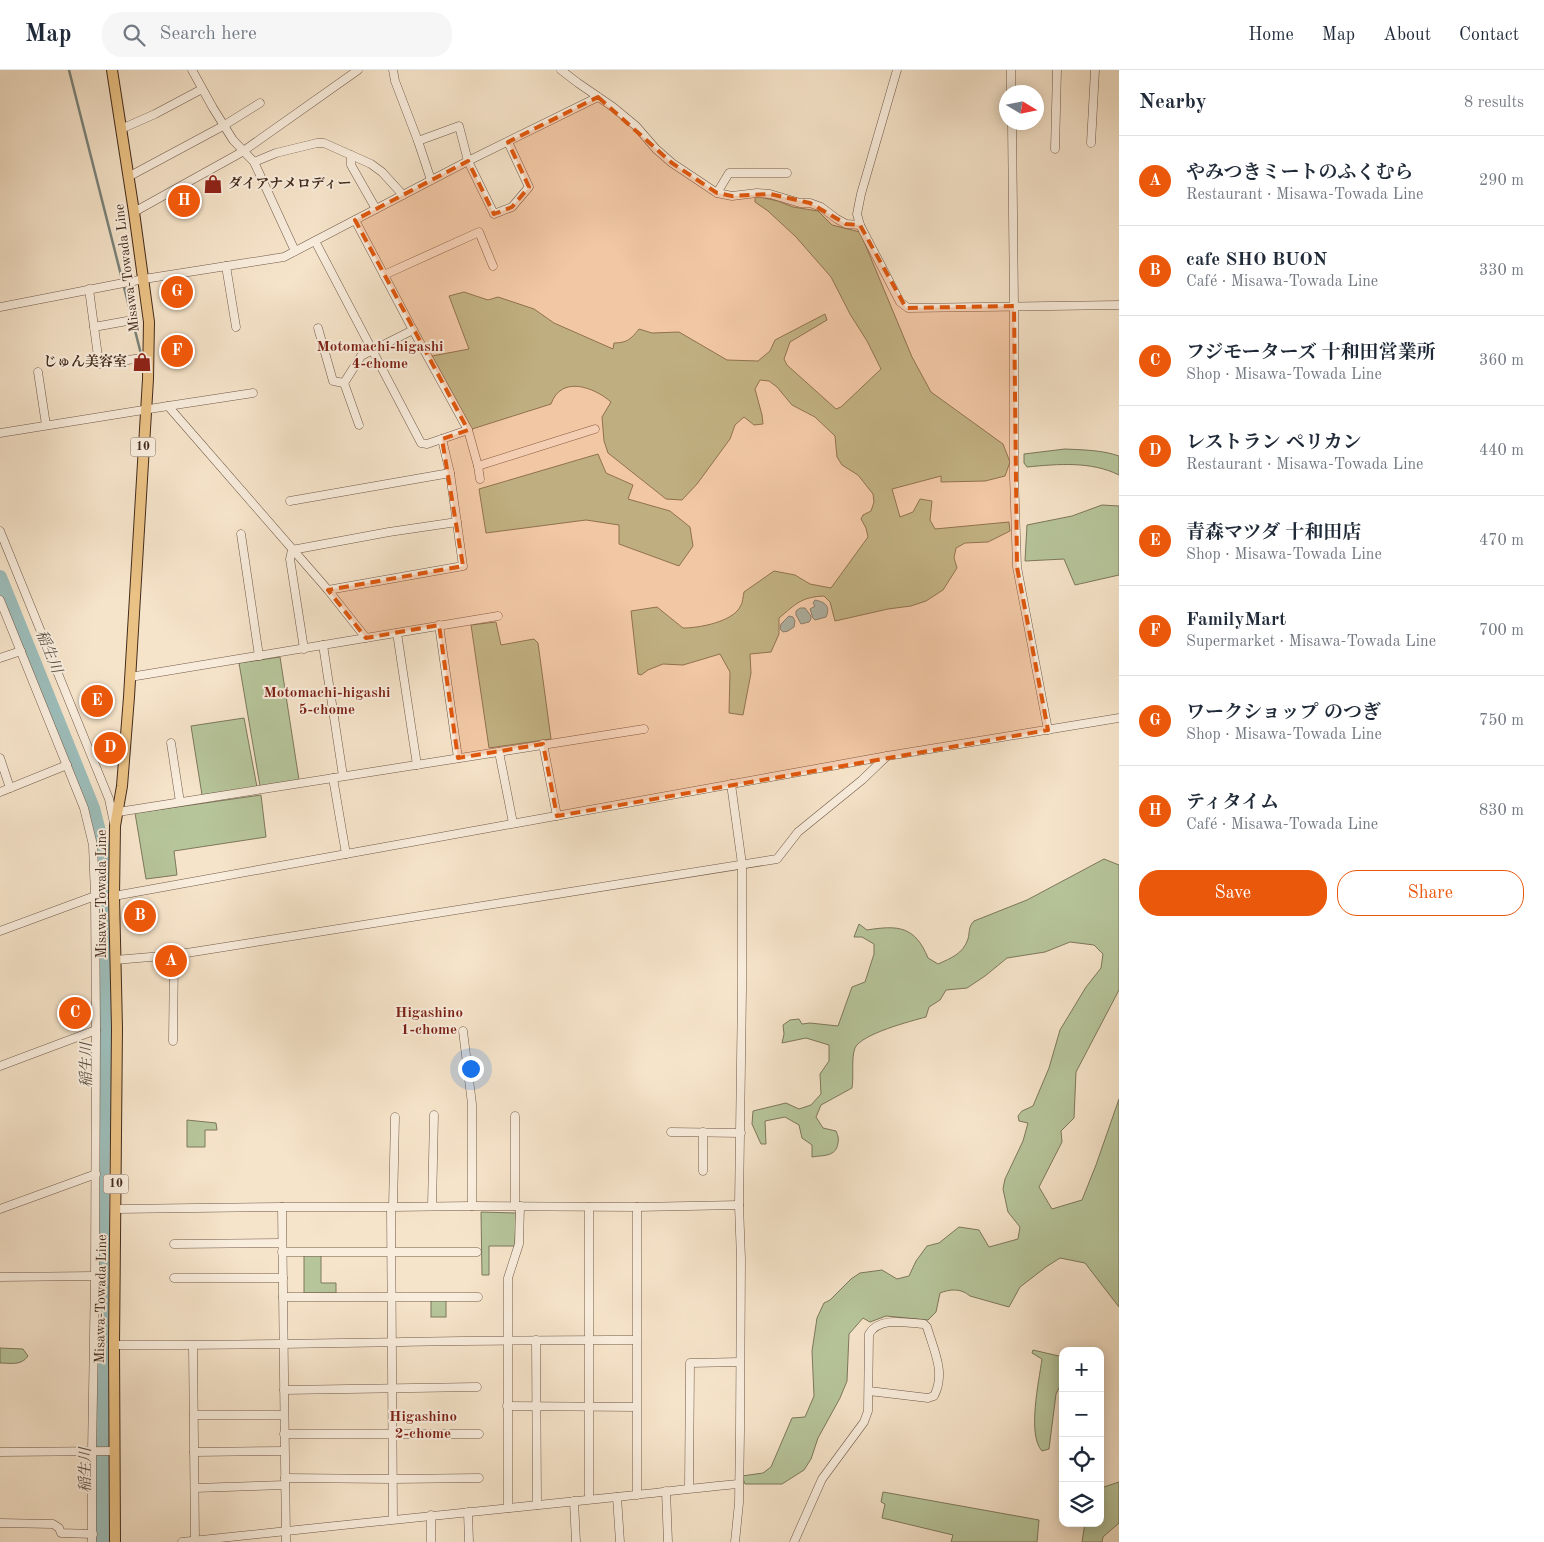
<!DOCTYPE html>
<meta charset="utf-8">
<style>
:root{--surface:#fff;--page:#f6f6f7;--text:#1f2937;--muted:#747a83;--line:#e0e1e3;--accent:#ea580c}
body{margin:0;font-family:"Old Standard TT","Noto Serif JP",serif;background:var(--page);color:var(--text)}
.controls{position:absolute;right:15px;bottom:15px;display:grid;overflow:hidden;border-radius:10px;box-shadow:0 2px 12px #0003}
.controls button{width:45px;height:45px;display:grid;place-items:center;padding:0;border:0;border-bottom:1px solid var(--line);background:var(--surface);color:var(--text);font:25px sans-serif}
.compass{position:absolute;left:999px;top:15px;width:45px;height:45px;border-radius:50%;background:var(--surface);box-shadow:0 2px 12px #0003;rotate:100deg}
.you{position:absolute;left:470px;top:998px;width:18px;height:18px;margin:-12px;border:4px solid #fff;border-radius:50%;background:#1a73e8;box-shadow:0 0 0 8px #1a73e833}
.badge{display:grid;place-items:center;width:32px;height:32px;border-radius:50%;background:var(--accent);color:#fff;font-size:16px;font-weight:700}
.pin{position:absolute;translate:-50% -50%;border:2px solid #fff;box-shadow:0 1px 5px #0006}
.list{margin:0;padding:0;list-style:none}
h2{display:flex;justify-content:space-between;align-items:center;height:65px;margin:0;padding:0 20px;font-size:21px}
h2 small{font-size:16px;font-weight:400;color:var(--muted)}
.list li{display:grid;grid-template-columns:32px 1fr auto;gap:15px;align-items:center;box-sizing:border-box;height:90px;padding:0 20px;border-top:1px solid var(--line)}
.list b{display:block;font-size:19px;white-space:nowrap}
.list p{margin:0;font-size:16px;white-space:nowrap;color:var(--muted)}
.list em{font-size:16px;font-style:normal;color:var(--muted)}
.actions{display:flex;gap:10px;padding:15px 20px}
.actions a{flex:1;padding:11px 0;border:1px solid var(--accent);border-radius:20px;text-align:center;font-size:18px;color:var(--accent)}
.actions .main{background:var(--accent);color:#fff}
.icon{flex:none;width:28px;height:28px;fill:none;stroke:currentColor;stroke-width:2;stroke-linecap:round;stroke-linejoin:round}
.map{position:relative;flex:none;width:1119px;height:1472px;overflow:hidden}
header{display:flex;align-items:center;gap:30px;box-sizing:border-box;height:70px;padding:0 25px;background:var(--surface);border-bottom:1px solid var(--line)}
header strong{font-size:24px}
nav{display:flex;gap:28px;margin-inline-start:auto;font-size:18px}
.search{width:350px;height:45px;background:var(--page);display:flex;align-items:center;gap:12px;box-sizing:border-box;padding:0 18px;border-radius:20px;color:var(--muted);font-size:19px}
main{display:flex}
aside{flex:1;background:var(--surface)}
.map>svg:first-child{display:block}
.green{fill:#b7c59b;stroke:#7d785c}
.water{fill:#9dbebb;stroke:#79837c}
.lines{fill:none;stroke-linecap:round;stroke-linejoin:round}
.stream{stroke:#79837c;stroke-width:2.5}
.river{stroke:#9dbebb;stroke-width:14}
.minor-casing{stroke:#705948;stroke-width:9}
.major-casing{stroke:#432b1d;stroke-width:12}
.minor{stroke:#f9eddd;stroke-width:8}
.major{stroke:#ebc285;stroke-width:10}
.marked{fill:#e0570d;fill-opacity:0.2;stroke:#e0570d;stroke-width:4;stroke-dasharray:10 6;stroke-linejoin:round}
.labels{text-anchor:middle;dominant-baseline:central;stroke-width:4;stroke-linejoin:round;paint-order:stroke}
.shield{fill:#f9eddd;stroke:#7a6557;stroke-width:1}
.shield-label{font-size:12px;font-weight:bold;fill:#432b1d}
.poi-label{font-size:14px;font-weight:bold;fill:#432b1d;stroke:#f9eddd;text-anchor:start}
.street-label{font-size:14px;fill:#432b1d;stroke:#f9eddd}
.neighbourhood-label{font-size:15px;font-weight:bold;fill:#7a1f14;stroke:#f9eddd}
.water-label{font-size:15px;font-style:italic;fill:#5a5044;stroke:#f9eddd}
</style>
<header>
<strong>Map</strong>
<div class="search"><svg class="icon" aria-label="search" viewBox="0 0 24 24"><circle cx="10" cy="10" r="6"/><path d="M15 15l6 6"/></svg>Search here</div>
<nav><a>Home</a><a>Map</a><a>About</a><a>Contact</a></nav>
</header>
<main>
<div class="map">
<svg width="1119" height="1472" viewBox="0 0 1119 1472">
<rect width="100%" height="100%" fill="#f6e4ca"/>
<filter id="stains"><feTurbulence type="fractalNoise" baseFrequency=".004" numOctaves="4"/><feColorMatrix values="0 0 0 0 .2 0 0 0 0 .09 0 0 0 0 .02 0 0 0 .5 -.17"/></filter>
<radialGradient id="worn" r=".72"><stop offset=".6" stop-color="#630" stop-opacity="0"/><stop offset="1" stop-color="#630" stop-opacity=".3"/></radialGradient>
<g class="green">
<path d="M755,126L778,131L793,137L818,141L832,155L860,162L912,287L931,322L1003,374L1010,392L1005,406L985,411L941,412V406L892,419L900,447L913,442L920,429L932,431L930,450L935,459L1009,452L1010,461L988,472L965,473L956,478L954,488L957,498L943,520L926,531L911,536L888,539L835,551L830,532L824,526C801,527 796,534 779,548V564L771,582L750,584L751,603L743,645L729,643L730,602L720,584L683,595L663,594L648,600L641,605L638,604L631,541L657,537L683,558C699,558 732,552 740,537C743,533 743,526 744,522L774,501L795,505L810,514L831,518L868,467L866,458L861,449L863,445L871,441L874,432L873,424L858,405L842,395L837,387L835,366L815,347L792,335L777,317L769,311L760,310L755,319L762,345L763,354L754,355L744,347L735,355L730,369L697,414L682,430L666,429L608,383L604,371L602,347L611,332C594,317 561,305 551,334L472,359L432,286L469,279L449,226L464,222L488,230L498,227L534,239L554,253L613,279L614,273C627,273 631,269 639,259L652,263L679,262L727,290L758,291L770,281L775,270L825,244L827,250L790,272L784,289L787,295L836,339L841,337L881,299L867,271L850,244L831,207L796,167L768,141L755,132Z"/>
<path d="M1065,379C1084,380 1102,380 1119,386V405C1091,391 1058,394 1027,397L1024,393V384Z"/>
<path d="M598,384L606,403L633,415L628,429L670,441L690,457L693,476L679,496L619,474V455L586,450L486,463L479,419Z"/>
<path d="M1102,435L1119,436V505L1075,515L1064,489L1025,491L1027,455L1072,446Z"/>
<path d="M496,552L501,575L534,569L538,573L551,669L489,678L471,555Z"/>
<path d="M280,587L299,710L260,716L239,593Z"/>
<path d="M244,648L257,717L202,725L191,656Z"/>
<path d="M261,725L266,767L174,781L177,805L146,809L135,743Z"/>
<path d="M1104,789L1119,795V920L1076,1002L1074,1048L1061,1061L1062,1072L1039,1117L1052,1139L1082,1130L1096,1095L1119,1029V1237L1085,1193L1060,1188L1046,1197L1020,1217L1009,1237L970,1226C961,1218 950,1219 940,1223L936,1242L928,1250L886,1246L870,1252L863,1248L849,1264L847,1311L840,1328L818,1368L811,1389L804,1400L782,1414H745L742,1406L763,1403L771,1397L792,1348L805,1347L814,1326L812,1281L817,1248L824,1233L830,1230L851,1209L860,1203L882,1200L897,1209L909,1206L916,1191L927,1176L939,1173L959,1157L979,1160L989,1177L1018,1169L1020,1157L1008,1142L1003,1119L1005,1109L1023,1071L1028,1053L1019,1051L1018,1046L1022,1041L1033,1036L1049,998L1060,960L1086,917L1101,898L1103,884L1094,875L1070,872L1045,882L1007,888L985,906L967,918L946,920L940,930L929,937L926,947C911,951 861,964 855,978C851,988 854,1006 852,1018L821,1035L816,1047L823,1058L836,1061C838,1066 839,1068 838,1073C836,1087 824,1085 812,1087V1075L802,1068L799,1055L785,1047L765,1051L766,1074H761L752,1054L753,1041L786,1033L799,1039L811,1035L821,1024L820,1004L829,991V975L806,968L782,973L784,964L783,955L790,950L799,949L802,954L810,953L838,956L852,917L865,912L874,884V874L862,867H854L859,854L867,860C898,855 915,856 928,888L938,894C951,888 963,884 968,869C970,862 968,857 974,851L1027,830Z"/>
<path d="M187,1050L216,1053L217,1060H205V1077H187Z"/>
<path d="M481,1142L516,1143L515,1176H489V1205H482Z"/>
<path d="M304,1185H321V1213H336V1223H304Z"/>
<rect x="431" y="1230" width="15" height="17"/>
<path d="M0,1278L23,1279L28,1286C21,1296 11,1293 0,1293Z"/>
<path d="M1033,1280L1063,1287V1310L1056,1324L1049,1379L1042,1381C1027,1365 1039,1311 1042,1289L1032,1283Z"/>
<path d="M1119,1412V1453L1103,1467L1102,1472H1082L1085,1453H1100L1101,1418Z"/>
<path d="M883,1422L1039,1450L1037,1472H951L953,1465L882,1448L885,1434L881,1432Z"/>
</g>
<g class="water">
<path d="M815,530C825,532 831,536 826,547L815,550L813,548L810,539L815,536L813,533Z"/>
<path d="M800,538H805L811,546V549L809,552L801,554L796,545V541Z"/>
<path d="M789,546L793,547L795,551L794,557L788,561L783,562L780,559L781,554Z"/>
</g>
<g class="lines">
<path class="stream" d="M69,0L141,284"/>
<path class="river" d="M0,507L93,738L101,769L104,790L106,868L104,978L106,1011L103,1066L102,1125V1472"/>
<g class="minor-casing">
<g id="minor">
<path d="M192,0L213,38L233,70L254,92L295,181"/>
<path d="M393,0L395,11L418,71"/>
<path d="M561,0L578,13L613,37L636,56L656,79L672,93L717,123L732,126L757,123L770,124L800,133H810L821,137L837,149L846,154L860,155"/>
<path d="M897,0L861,124L857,144L860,155L900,232L908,238L1119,235"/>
<path d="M1011,0V22"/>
<path d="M1012,52L1014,236V406L1017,497L1048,660"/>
<path d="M121,59L155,44L202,19"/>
<path d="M1091,73L1095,0"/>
<path d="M1055,79L1057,0"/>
<path d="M351,85V95L376,139"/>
<path d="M254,92L276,83L317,73H324L371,94L382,102L403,125"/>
<path d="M128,107L223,56L260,33"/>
<path d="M431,110L418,71L459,56L468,91L494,144L512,137L529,117L508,72"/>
<path d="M717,123L729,103H787"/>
<path d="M134,142L242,82L358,0"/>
<path d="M315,171L421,373L427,374L468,360L413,260L355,150"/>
<path d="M226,196L236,257"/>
<path d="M384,205L479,162L493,196"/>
<path d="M89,219L99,294L149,287"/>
<path d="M0,237L144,209L284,187L468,91L598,27"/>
<path d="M94,257L127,251"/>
<path d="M318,258L333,311L344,313L361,286L413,260"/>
<path d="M38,302L46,355"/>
<path d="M344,313L359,355"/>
<path d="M168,336L253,323"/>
<path d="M468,360L478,396L595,359"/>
<path d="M0,363L168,336L328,520"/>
<path d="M478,396L480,409"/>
<path d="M290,431L450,403"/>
<path d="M0,461L109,729L114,753"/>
<path d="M241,464L259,586"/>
<path d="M0,530L84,738L93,775L95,826L96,960L95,1206L92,1382V1472"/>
<path d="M439,555L458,688"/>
<path d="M397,563L417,695"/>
<path d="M366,568L328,520L463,496L450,403L442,369"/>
<path d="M323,575L343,706"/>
<path d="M304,579L290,489L292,480L389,462L457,452"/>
<path d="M0,588L21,581"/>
<path d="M130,607L498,546"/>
<path d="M171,673L180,732"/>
<path d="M543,674L557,746"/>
<path d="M499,682L513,753"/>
<path d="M0,688L10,718"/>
<path d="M333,708L346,784"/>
<path d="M731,714L742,794V920L739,1135L741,1189L740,1361L739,1433L735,1472"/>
<path d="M0,722L67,695"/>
<path d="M118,742L644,659"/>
<path d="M114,826L887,686L1119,648"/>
<path d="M0,861L95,826"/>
<path d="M115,890L174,885L777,789L798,762L862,710L887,686"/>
<path d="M463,961L472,1034V1136"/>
<path d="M173,971L174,885"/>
<path d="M0,996L96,960"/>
<path d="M671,1062L741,1063"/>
<path d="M703,1101V1062"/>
<path d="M432,1136L434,1045"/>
<path d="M515,1136V1046"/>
<path d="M282,1137L286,1472"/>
<path d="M391,1137L393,1449"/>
<path d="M393,1137L395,1047"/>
<path d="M589,1137V1429"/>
<path d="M0,1139L96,1104"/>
<path d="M116,1139L282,1137H391L472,1136L637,1137L739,1135"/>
<path d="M174,1174L282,1173"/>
<path d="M282,1182H477"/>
<path d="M0,1207L95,1206"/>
<path d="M174,1208H283"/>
<path d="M283,1227H478"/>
<path d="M536,1270L537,1435"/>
<path d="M114,1275C288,1276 462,1269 636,1270"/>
<path d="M193,1276L195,1471"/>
<path d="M284,1320L477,1317"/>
<path d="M507,1336L636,1337"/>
<path d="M194,1345H284"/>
<path d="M284,1364H479"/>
<path d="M0,1382L114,1381"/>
<path d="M194,1382L284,1381"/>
<path d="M285,1408L393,1409L479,1408"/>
<path d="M195,1418L285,1415"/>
<path d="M689,1418L690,1293L740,1292"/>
<path d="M666,1421L668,1472"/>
<path d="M637,1425V1137"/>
<path d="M617,1427L620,1472"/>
<path d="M574,1431L576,1472"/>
<path d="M508,1438V1208L519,1174L520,1136"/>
<path d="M468,1442L469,1472"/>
<path d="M431,1445V1472"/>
<path d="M0,1453L53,1454L59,1458L61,1463L93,1464"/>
<path d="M182,1472C330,1457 478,1440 626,1426C664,1422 701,1417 739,1414"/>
<path d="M794,1472L822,1409L864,1352L868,1341L869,1264C880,1246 906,1253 924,1254L927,1257C934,1281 946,1303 934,1326L928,1328L869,1321"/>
</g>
</g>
<g class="major-casing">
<path id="major" d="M112,0L134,142L149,252L148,309L129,627L122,716L115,756L114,826L117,958L114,1275L115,1472"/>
</g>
<use href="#minor" class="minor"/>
<use href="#major" class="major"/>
</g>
<path class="marked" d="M598,27L672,93L717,123L732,126L770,124L810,133L846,154L860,155L906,238L1014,236L1017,497L1048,660L557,746L543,674L458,688L439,555L366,568L328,520L463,496L442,369L468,360L355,150L468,91L494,144L512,137L529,117L508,72Z"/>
<defs>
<g id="shop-bare" transform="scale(1.5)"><path d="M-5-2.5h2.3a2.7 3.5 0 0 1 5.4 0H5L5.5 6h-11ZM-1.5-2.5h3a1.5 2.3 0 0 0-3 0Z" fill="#8f2418" stroke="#f9eddd" stroke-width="2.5" paint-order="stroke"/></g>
</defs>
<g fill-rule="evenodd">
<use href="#shop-bare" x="213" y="114"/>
<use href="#shop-bare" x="142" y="292"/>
</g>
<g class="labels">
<g class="shield">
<rect x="130.5" y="367.5" width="25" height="19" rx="4"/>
<rect x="103.5" y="1104.5" width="25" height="19" rx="4"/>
</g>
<g class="shield-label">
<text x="143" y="377">10</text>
<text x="116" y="1114">10</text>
</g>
<g class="poi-label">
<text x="228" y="114">ダイアナメロディー</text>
<text x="127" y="292" text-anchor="end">じゅん美容室</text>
</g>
<g class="street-label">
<text transform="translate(127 198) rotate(-97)">Misawa-Towada Line</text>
<text transform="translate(102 824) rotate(-90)">Misawa-Towada Line</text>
<text transform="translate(101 1229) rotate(-89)">Misawa-Towada Line</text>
</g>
<g class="neighbourhood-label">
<text x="380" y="277">Motomachi-higashi<tspan x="380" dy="17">4-chome</tspan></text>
<text x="327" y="623">Motomachi-higashi<tspan x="327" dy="17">5-chome</tspan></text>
<text x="429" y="943">Higashino<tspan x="429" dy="17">1-chome</tspan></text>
<text x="423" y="1347">Higashino<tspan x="423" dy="17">2-chome</tspan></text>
</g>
<g class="water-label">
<text transform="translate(48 582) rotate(68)">稲生川</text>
<text transform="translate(87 995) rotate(-90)">稲生川</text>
<text transform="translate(86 1400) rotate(-90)">稲生川</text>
</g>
</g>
<rect width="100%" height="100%" filter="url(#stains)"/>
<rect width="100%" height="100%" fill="url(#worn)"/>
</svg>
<div class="controls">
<button>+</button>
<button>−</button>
<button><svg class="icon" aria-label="locate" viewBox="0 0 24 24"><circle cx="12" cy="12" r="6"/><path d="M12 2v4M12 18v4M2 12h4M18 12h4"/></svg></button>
<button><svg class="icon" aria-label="layers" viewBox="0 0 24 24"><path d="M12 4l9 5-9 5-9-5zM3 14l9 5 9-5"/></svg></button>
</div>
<svg class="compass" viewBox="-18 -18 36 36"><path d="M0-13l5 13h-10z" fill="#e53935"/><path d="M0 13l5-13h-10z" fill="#747a83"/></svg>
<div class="you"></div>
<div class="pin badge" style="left:171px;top:891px">A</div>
<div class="pin badge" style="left:140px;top:846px">B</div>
<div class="pin badge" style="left:75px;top:943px">C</div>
<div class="pin badge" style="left:110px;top:678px">D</div>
<div class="pin badge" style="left:97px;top:631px">E</div>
<div class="pin badge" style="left:177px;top:281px">F</div>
<div class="pin badge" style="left:177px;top:222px">G</div>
<div class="pin badge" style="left:184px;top:131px">H</div>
</div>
<aside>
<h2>Nearby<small>8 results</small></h2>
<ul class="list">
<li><span class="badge">A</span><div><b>やみつきミートのふくむら</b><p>Restaurant · Misawa-Towada Line</p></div><em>290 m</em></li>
<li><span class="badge">B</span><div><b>cafe SHO BUON</b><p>Café · Misawa-Towada Line</p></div><em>330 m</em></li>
<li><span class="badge">C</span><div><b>フジモーターズ 十和田営業所</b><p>Shop · Misawa-Towada Line</p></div><em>360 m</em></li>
<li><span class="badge">D</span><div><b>レストラン ペリカン</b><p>Restaurant · Misawa-Towada Line</p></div><em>440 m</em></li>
<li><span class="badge">E</span><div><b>青森マツダ 十和田店</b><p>Shop · Misawa-Towada Line</p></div><em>470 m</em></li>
<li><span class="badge">F</span><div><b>FamilyMart</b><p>Supermarket · Misawa-Towada Line</p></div><em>700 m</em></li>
<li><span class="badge">G</span><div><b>ワークショップ のつぎ</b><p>Shop · Misawa-Towada Line</p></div><em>750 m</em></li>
<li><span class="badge">H</span><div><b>ティタイム</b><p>Café · Misawa-Towada Line</p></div><em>830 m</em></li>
</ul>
<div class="actions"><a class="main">Save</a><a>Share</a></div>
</aside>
</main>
